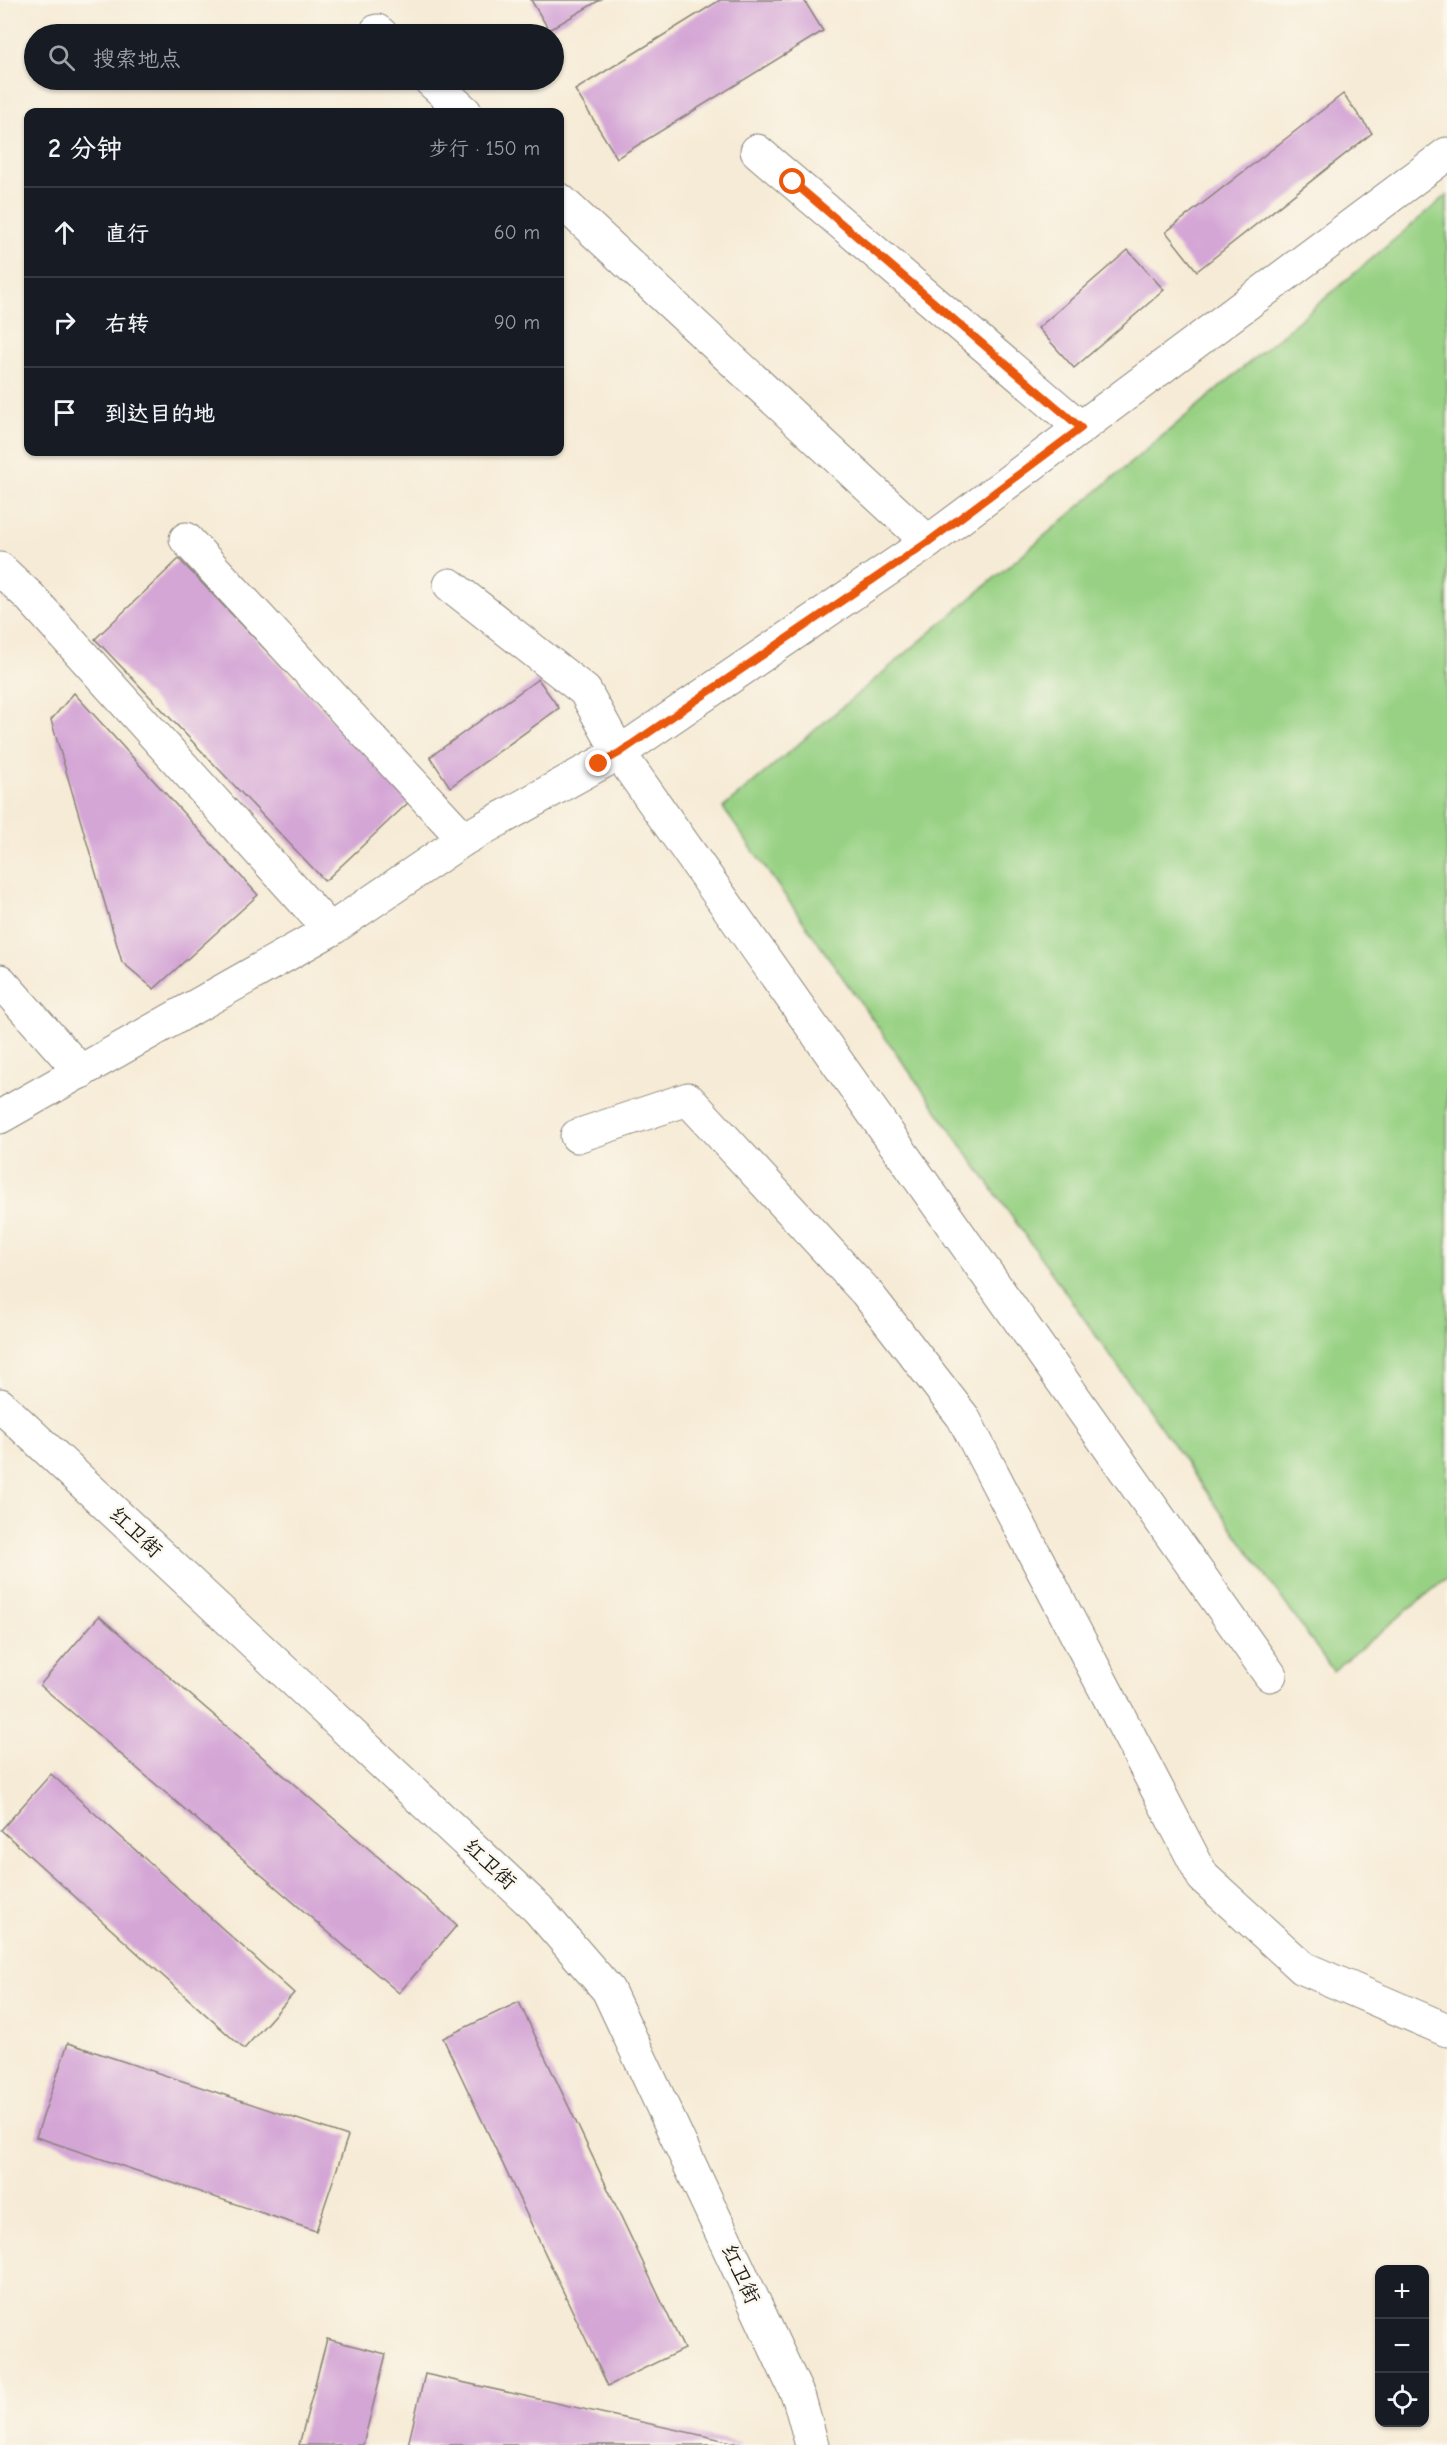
<!DOCTYPE html>
<html lang="zh">
<meta charset="utf-8">
<style>
:root{--surface:#171b24;--page:#242831;--text:#f1f3f6;--muted:#9ea1a6;--line:#363941}
body{margin:0;font-family:"Comic Neue","LXGW WenKai TC",sans-serif;background:var(--page);color:var(--text)}
.controls{position:absolute;right:18px;bottom:18px;display:grid;overflow:hidden;border-radius:12px;box-shadow:0 2px 4px #0004}
.controls button{width:54px;height:54px;display:grid;place-items:center;padding:0;border:0;border-bottom:2px solid var(--line);background:var(--surface);color:var(--text);font:30px sans-serif}
.stop{position:absolute;width:18px;height:18px;margin:-14px;border:4px solid #ea580c;border-radius:50%;background:#fff}
.stop.end{background:#ea580c;border-color:#fff;box-shadow:0 2px 6px #0008}
.list{margin:0;padding:0;list-style:none}
h2{display:flex;justify-content:space-between;align-items:center;height:78px;margin:0;padding:0 24px;font-size:26px}
h2 small{font-size:20px;font-weight:400;color:var(--muted)}
.list li{display:grid;grid-template-columns:39px 1fr auto;gap:18px;align-items:center;box-sizing:border-box;height:90px;padding:0 24px;border-top:2px solid var(--line)}
.list b{display:block;font-size:22px;white-space:nowrap}
.list em{font-size:20px;font-style:normal;color:var(--muted)}
.icon{flex:none;width:33px;height:33px;fill:none;stroke:currentColor;stroke-width:2;stroke-linecap:round;stroke-linejoin:round}
.map{position:relative;flex:none;width:1447px;height:2445px;overflow:hidden}
.search{position:absolute;background:var(--surface);box-shadow:0 2px 4px #0004;left:24px;top:24px;width:540px;height:66px;display:flex;align-items:center;gap:15px;box-sizing:border-box;padding:0 21px;border-radius:33px;color:var(--muted);font-size:22px}
.panel{position:absolute;background:var(--surface);box-shadow:0 2px 4px #0004;left:24px;top:108px;width:540px;height:348px;border-radius:12px}
.map>svg:first-child{display:block}
.green{fill:#98d184;stroke:#5a7650;stroke-width:1.5}
.building{fill:#d4a6d6}
.lines{fill:none;stroke-linecap:round;stroke-linejoin:round}
.minor-casing{stroke:#898479;stroke-width:35}
.minor{stroke:#fff;stroke-width:33}
.route{stroke:#ea580c;stroke-width:8}
.labels{text-anchor:middle;dominant-baseline:central;stroke-width:5;stroke-linejoin:round;paint-order:stroke}
.street-label{font-size:21px;fill:#1c1c1c;stroke:#fbf7ec}
</style>
<div class="map">
<svg width="1447" height="2445" viewBox="0 0 1447 2445">
<rect width="100%" height="100%" fill="#fbf7ec"/>
<filter id="ink" filterUnits="userSpaceOnUse"><feTurbulence type="fractalNoise" baseFrequency=".0167" numOctaves="2"/><feDisplacementMap in="SourceGraphic" scale="12" xChannelSelector="R" yChannelSelector="G"/><feConvolveMatrix kernelMatrix="1 2 1 2 8 2 1 2 1" color-interpolation-filters="sRGB"/></filter>
<filter id="wash" filterUnits="userSpaceOnUse"><feTurbulence type="fractalNoise" baseFrequency=".008" numOctaves="4" result="noise"/><feDisplacementMap in="SourceGraphic" scale="24" xChannelSelector="R" yChannelSelector="G"/><feGaussianBlur stdDeviation="1.35" result="paint"/><feColorMatrix in="noise" values="0 0 0 0 0 0 0 0 0 0 0 0 0 0 0 0 0 1.4 0 .05"/><feComposite in="paint" operator="in"/></filter>
<g filter="url(#wash)">
<rect width="100%" height="100%" fill="#f6ebd6"/>
<path class="green" d="M1447,195V1578L1333,1671L723,808Z"/>
<g id="blocks">
<g class="building">
<path d="M531,0H600L549,30Z"/>
<path d="M720,0H804L823,31L617,158L575,90Z"/>
<path d="M1343,94L1372,133L1197,271L1166,232Z"/>
<path d="M1128,250L1164,290L1074,368L1038,328Z"/>
<path d="M179,559L410,801L325,881L95,639Z"/>
<path d="M538,679L559,708L450,787L430,757Z"/>
<path d="M74,693L258,895L154,989L122,962L51,720Z"/>
<path d="M99,1616L457,1925L399,1993L40,1685Z"/>
<path d="M51,1774L294,1993L244,2049L1,1830Z"/>
<path d="M519,2002L684,2349L608,2386L443,2038Z"/>
<path d="M68,2043L348,2136L316,2231L36,2137Z"/>
<path d="M327,2339L386,2354L363,2445H299Z"/>
<path d="M425,2374L741,2444V2445H408Z"/>
</g>
</g>
</g>
<g filter="url(#ink)">
<use href="#blocks" fill-opacity="0" stroke="#898479" stroke-width="1.5"/>
<g class="lines">
<g class="minor-casing">
<g id="minor">
<path d="M377,31L381,34"/>
<path d="M430,80L465,112"/>
<path d="M757,151L1081,428"/>
<path d="M560,200L928,542"/>
<path d="M186,539L464,839"/>
<path d="M0,569L30,597L330,930"/>
<path d="M450,585L585,691L619,753L1270,1675"/>
<path d="M0,981L81,1072"/>
<path d="M0,1117L330,930L464,839L619,753L928,542L1447,154"/>
<path d="M577,1136L688,1099L866,1292L963,1417L1203,1877L1303,1968L1447,2030"/>
<path d="M0,1405L538,1909L608,1990L799,2398L812,2445"/>
</g>
</g>
<use href="#minor" class="minor"/>
</g>
</g>
<g class="lines" filter="url(#ink)">
<path class="route" d="M599,764L619,753L928,542L1081,428L793,182"/>
</g>
<g class="labels">
<g class="street-label">
<text transform="translate(136 1532) rotate(43)">红卫街</text>
<text transform="translate(490 1864) rotate(43)">红卫街</text>
<text transform="translate(741 2274) rotate(65)">红卫街</text>
</g>
</g>
</svg>
<div class="controls">
<button>+</button>
<button>−</button>
<button><svg class="icon" aria-label="locate" viewBox="0 0 24 24"><circle cx="12" cy="12" r="6"/><path d="M12 2v4M12 18v4M2 12h4M18 12h4"/></svg></button>
</div>
<div class="stop" style="left:793px;top:182px"></div>
<div class="stop end" style="left:599px;top:764px"></div>
<div class="search"><svg class="icon" aria-label="search" viewBox="0 0 24 24"><circle cx="10" cy="10" r="6"/><path d="M15 15l6 6"/></svg>搜索地点</div>
<section class="panel">
<h2>2 分钟<small>步行 · 150 m</small></h2>
<ul class="list">
<li><svg class="icon" aria-label="ahead" viewBox="0 0 24 24"><path d="M12 20V5M6 11l6-6 6 6"/></svg><div><b>直行</b></div><em>60 m</em></li>
<li><svg class="icon" aria-label="right" viewBox="0 0 24 24"><path d="M7 20v-9h11M14 6l5 5-5 5"/></svg><div><b>右转</b></div><em>90 m</em></li>
<li><svg class="icon" aria-label="arrive" viewBox="0 0 24 24"><path d="M6 21V4h12l-3 4 3 4H6"/></svg><div><b>到达目的地</b></div></li>
</ul>
</section>
</div>
